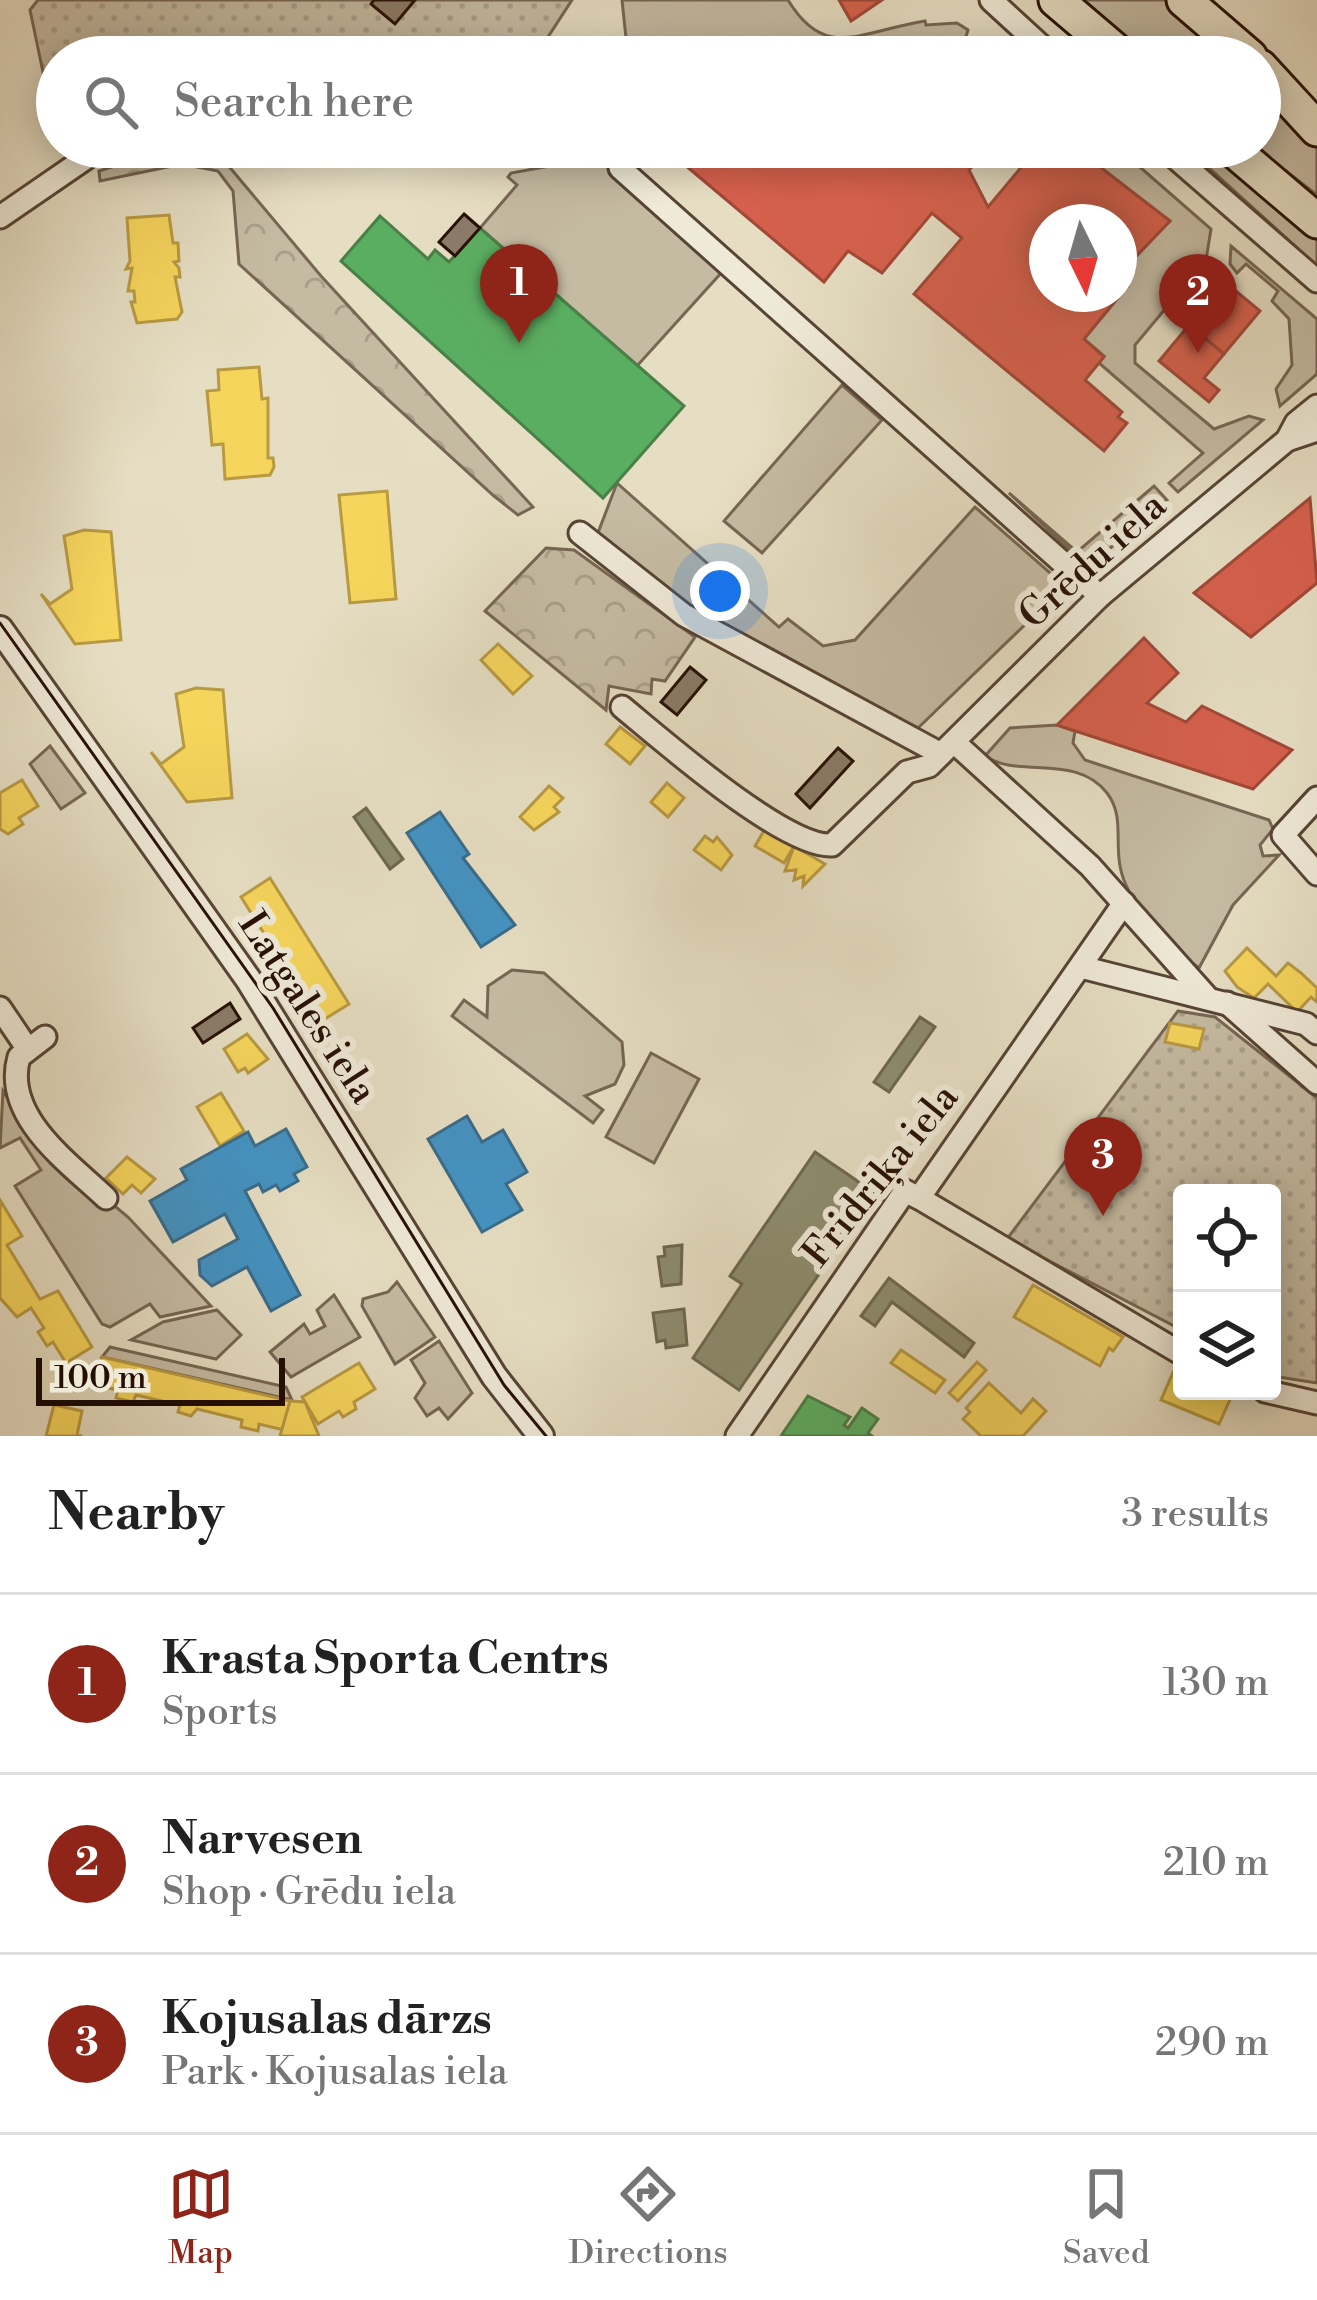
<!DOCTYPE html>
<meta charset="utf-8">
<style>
:root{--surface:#fff;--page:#f2f2f2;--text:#222;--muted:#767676;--line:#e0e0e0;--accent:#8f2418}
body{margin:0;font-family:"Libre Bodoni",serif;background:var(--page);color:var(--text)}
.controls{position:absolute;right:36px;bottom:36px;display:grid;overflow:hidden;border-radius:12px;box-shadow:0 6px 30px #0003}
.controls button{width:108px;height:108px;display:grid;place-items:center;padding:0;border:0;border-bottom:3px solid var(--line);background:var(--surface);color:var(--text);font:60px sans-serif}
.compass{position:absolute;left:1029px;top:204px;width:108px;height:108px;border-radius:50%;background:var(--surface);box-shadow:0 6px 30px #0003;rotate:175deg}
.scale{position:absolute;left:36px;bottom:30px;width:249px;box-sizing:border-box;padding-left:12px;border:6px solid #261006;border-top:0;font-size:33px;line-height:42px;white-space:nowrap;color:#261006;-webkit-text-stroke:9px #efead8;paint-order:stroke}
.you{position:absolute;left:720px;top:591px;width:42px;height:42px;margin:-30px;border:9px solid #fff;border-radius:50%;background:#1a73e8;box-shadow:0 0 0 18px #1a73e833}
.badge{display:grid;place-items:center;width:78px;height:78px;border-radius:50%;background:var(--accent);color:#fff;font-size:39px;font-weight:700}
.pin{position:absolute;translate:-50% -99px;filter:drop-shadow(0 3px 6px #0008)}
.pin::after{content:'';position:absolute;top:63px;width:42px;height:36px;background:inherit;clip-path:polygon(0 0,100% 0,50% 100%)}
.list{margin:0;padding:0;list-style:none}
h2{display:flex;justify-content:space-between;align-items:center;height:156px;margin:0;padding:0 48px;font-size:51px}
h2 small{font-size:39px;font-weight:400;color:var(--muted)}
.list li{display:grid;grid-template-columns:78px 1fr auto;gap:36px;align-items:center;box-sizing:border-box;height:180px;padding:0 48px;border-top:3px solid var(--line)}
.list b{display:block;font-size:45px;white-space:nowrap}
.list p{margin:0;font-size:39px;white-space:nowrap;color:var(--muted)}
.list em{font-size:39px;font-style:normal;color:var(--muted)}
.icon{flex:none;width:66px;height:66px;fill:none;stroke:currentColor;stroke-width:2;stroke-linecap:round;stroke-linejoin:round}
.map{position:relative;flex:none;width:1317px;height:1436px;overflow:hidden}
.search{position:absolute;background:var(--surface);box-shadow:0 6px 30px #0003;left:36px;right:36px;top:36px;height:132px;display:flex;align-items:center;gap:30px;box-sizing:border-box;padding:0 42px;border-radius:66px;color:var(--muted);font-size:45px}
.sheet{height:696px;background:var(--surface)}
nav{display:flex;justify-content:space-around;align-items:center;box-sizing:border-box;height:168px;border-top:3px solid var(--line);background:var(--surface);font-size:33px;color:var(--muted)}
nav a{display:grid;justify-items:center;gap:6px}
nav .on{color:var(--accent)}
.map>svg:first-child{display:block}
.green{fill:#c5bba3;stroke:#766654;stroke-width:3}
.forest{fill:url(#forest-crowns);stroke:#766654;stroke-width:3}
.park{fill:url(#park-dots);stroke:#766654;stroke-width:3}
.homes{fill:#f6d55c;stroke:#b89a42;stroke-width:3}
.shops{fill:#d6604d;stroke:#a14838;stroke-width:3}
.schools{fill:#4393c3;stroke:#3a6c8a;stroke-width:3}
.public{fill:#5aae61;stroke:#4a7f46;stroke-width:3}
.industry{fill:#8c8c6e;stroke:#6d674f;stroke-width:3}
.building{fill:#8a7b68;stroke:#261006;stroke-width:3}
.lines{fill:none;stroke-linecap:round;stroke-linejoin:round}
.minor-casing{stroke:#564435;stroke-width:27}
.tertiary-casing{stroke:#564435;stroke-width:30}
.trunk-casing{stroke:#261006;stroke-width:39}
.minor{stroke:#efead8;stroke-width:21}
.tertiary{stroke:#efead8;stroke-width:24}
.trunk{stroke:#e6dec3;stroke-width:33}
.tram{stroke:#261006;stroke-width:3}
.labels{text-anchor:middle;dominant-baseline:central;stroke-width:12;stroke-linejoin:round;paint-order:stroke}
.street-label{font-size:39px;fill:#261006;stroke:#efead8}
</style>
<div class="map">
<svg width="1317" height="1436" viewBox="0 0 1317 1436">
<defs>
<pattern id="forest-crowns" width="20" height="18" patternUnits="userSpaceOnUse" patternTransform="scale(3)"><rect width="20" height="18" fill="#c5bba3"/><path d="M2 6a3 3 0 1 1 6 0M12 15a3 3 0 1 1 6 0" fill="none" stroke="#a9a08b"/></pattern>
<pattern id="park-dots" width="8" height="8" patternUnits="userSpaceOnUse" patternTransform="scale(3)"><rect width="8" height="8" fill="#c5bba3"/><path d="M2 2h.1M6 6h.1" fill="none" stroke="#a9a08b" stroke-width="1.8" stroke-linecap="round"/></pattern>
</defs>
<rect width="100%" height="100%" fill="#e6dec3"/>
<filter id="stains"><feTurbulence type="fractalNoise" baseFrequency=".00167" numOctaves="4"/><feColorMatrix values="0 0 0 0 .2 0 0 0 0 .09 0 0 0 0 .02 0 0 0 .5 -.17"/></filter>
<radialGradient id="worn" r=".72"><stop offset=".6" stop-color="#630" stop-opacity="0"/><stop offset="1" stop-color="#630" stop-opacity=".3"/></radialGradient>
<g class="green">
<path d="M622,0H788C825,61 858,32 925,21L926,25L957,23L968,30L960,57H628Z"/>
<path d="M1075,0H1170L1233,57H1143Z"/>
<path d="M1260,82L1317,135V195L1255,147H1260Z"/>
<path d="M1070,147H1117L1211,229L1206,260L1135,345V363L1214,429L1249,416L1263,420L1178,492L1169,483L1203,453L1099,363L1104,356L1084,339L1128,286L1119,274L1170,221Z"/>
<path d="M1186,147H1207L1317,240V266Z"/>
<path d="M580,152L602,162L722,272L637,366L480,228L517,185L508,177L511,173L555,165Z"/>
<path d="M1231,246L1317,319V374L1280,406L1276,389L1292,365L1289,319L1272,301L1278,291L1246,264L1237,273L1230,264Z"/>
<path d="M842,385L882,420L762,553L724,521Z"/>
<path d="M617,483L779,627L788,619L823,646L855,640L975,507L1065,586L918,728L694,615L596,538Z"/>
<path d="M1154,486L1167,500L1088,567L1009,493L1077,552Z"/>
<path d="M1057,725L1075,731L1073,743L1085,760L1269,820L1273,829L1260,845L1263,856L1279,855L1233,905L1199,968C1169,948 1126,902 1120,866C1115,841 1124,815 1107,793C1076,753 1019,779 985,756L1010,728Z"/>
<path d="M50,746L85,793L61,809L30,764Z"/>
<path d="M512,970L544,973L622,1042L624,1065L615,1084L585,1096L603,1110L593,1123L452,1016L464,1000L487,1017L488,986Z"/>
<path d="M651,1053L699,1079L654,1163L606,1137Z"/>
<path d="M3,1091L34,1139L128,1217L211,1306L160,1317L150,1304L110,1327L102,1324L15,1186L41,1170L20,1138L0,1148Z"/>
<path d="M397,1282L435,1337L395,1364L362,1306L363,1299L388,1292Z"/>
<path d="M334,1295L360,1337L291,1377L270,1352L304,1324L310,1334L325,1326L317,1310Z"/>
<path d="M217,1310L241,1335L216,1359L131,1340L163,1322Z"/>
<path d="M439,1341L472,1393L448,1419L439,1408L427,1416L415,1398L425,1383L411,1360Z"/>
<path d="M110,1347L286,1387L292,1400L102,1357Z"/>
</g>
<g class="forest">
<path d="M216,151L321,276L533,507L518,515L494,496L239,264L233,191L218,171L182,164L100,181L99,171L145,156Z"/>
<path d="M546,548L574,550L695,637L665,681L652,679L651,694L609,686L606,710L485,611Z"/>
</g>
<g class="park">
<path d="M38,0H572L544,43L386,57H57L53,120L30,10Z"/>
<path d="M1178,1011L1215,1017L1317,1098V1383L1272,1376V1193H1182V1330L1007,1239Z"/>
</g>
<g class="homes">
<path d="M169,215L173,243H178L179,261L174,262L179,268L180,277H175L182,312L177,319L137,323L131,302H135L134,291H128L132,268L126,269L130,261L127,218Z"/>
<path d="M259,367L262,399L268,398V458H273L274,467L270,475L225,479L223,444L212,445L207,391L219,390L218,370Z"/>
<path d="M387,491L396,599L350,603L339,495Z"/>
<path d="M84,530L111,532L121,640L75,644L41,594L50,604L72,589L64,536Z"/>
<path d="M498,644L532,676L513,694L481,660Z"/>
<path d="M196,688L223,690L232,798L187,802L151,752L161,764L184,747L176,694Z"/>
<path d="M620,727L645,746L630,764L606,744Z"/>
<path d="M22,780L38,806L19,818L23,824L8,834L0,829V793Z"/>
<path d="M667,783L684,798L668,817L651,802Z"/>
<path d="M549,786L563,798L554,807L559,812L534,830L520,817Z"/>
<path d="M765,829L794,846L784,863L755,846Z"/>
<path d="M705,836L713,842L717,837L732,855L721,870L694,850Z"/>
<path d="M794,846L825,864L803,886L804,876L794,880L796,870L785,871Z"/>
<path d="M270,878L349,1004L320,1022L241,897Z"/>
<path d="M1247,948L1276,976L1288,963L1301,973L1317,988V1002L1311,997L1297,1012L1268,984L1254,998L1237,987L1225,971Z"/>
<path d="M1170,1023L1204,1029L1199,1049L1165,1042Z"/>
<path d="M247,1034L268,1059L248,1073L245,1068L238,1072L224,1049Z"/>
<path d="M221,1093L244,1131L220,1146L197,1107Z"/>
<path d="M127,1157L155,1179L141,1193L132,1185L123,1194L106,1178Z"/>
<path d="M0,1200L22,1236L7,1245L40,1299L58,1291L92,1347L66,1363L53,1342L47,1346L38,1332L44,1328L31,1308L17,1317L0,1298Z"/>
<path d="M1033,1285L1123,1337L1113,1351L1109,1348L1100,1366L1014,1317Z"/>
<path d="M901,1350L945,1380L935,1393L891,1363Z"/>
<path d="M102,1357L290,1401L284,1430L259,1424L258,1431L241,1427L242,1420L197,1409L191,1416L178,1412L180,1405L136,1395L133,1402L116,1398L118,1390L94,1385Z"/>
<path d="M977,1362L986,1370L958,1401L949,1393Z"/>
<path d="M359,1363L375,1389L354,1402L356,1409L343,1417L339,1411L318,1424L302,1397Z"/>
<path d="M1175,1368L1182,1371V1391L1233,1393L1219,1424L1161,1400Z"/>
<path d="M989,1383L1021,1413L1033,1399L1046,1411L1023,1436H981L963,1419L970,1412L966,1408Z"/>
<path d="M290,1401L305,1402L319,1436H280Z"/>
<path d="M54,1405L82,1411L77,1435L82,1436H46Z"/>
</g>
<g class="shops">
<path d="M839,0H882L851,21Z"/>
<path d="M728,147H992L985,162L980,158L969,170L988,207L1038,147H1070L1086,156L1170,221L1119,274V222H1047V294H1119V277L1128,285L1084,339L1104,357L1085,380L1122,412L1118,417L1127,423L1104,451L914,294L962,238L932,213L882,273L848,251L824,282L685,165L710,160Z"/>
<path d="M1225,282L1260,311L1224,354L1189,325Z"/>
<path d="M1189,325L1224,354L1204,378L1219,390L1209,402L1159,361Z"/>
<path d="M1310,498L1317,583L1251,637L1194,593Z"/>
<path d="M1144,638L1178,673L1147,703L1186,722L1202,706L1292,750L1253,789L1057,725Z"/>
</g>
<g class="schools">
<path d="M440,812L469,854L463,858L515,925L481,947L407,833Z"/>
<path d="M467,1116L482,1142L503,1130L527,1172L506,1184L522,1210L482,1232L428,1139Z"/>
<path d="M286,1129L307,1167L294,1174L298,1181L280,1191L276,1185L263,1192L259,1184L245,1191L300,1295L271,1311L247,1267L212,1286L200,1275L199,1260L238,1239L225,1214L173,1242L150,1201L187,1180L181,1169L248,1132L255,1146Z"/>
</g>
<g class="public">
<path d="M380,216L428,259L435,250L449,262L480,228L684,406L603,498L341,261Z"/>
<path d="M808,1396L850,1417L844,1425L848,1428L862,1408L878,1419L868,1433L872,1436H781Z"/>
</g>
<g class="industry">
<path d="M366,808L403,859L390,869L354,817Z"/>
<path d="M920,1017L935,1027L889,1092L874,1082Z"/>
<path d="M815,1152L875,1193L739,1390L693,1358L742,1284L730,1276Z"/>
<path d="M682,1245L681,1284L662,1286L658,1257L665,1256L664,1247Z"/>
<path d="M889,1278L974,1343L964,1357L892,1302L875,1326L861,1316Z"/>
<path d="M684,1309L687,1345L666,1348L665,1340L657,1342L653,1313Z"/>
</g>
<g class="building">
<path d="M374,0H415L395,24L371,4Z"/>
<path d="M464,214L480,228L455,256L439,242Z"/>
<path d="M690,667L706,680L677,715L661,702Z"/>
<path d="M838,748L853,761L810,808L796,794Z"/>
<path d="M230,1003L240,1019L203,1043L193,1028Z"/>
</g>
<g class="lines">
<g class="minor-casing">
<g id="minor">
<path d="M991,0L1053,57"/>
<path d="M1163,147L1317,281"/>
<path d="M620,168L1100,596"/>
<path d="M0,217L102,147"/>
<path d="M1287,440L1317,430"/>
<path d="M580,533L684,615L941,754"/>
<path d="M622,707C662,740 785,848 832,845L907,772L929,766L1100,596L1287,440L1296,423L1317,406"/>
<path d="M954,742L1090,866L1207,997"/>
<path d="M1317,798L1283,835L1317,874"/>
<path d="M1081,967L1306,1024L1317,1033"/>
<path d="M1227,1003L1317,1083"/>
<path d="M0,1008L27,1048"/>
<path d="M45,1037L19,1057C2,1116 68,1162 106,1198"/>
<path d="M919,1198L1182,1354"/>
<path d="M1265,1391L1317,1403"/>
<path d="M737,1436L905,1191L919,1198L1124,903"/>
</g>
</g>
<g class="tertiary-casing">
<path id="tertiary" d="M0,629L248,979L494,1376L541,1436"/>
</g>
<g class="trunk-casing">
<g id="trunk">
<path d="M1056,0L1123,57"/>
<path d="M1184,0L1250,57"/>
<path d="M1260,67L1317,129"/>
<path d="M1230,147L1317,221"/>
</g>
</g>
<use href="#minor" class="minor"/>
<use href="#tertiary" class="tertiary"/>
<use href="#trunk" class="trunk"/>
<path class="tram" d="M0,623L273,1008L504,1385L546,1436"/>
</g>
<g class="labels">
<g class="street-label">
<text transform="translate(1093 561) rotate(-42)">Grēdu iela</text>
<text transform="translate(307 1008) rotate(57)">Latgales iela</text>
<text transform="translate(881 1176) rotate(-51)">Fridriķa iela</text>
</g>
</g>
<rect width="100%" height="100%" filter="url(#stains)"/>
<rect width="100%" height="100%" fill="url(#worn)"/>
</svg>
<div class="controls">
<button><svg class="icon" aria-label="locate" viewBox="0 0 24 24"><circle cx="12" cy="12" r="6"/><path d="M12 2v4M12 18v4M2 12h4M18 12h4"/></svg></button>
<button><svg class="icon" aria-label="layers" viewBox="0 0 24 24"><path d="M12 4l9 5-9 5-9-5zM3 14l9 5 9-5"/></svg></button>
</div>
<svg class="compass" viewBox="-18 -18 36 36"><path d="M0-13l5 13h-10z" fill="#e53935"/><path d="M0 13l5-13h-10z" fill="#767676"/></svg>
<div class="scale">100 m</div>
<div class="you"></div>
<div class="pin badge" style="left:519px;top:343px">1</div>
<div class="pin badge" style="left:1198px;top:353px">2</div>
<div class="pin badge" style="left:1103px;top:1216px">3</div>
<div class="search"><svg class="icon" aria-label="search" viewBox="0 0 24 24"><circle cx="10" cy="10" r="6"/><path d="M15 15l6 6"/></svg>Search here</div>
</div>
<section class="sheet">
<h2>Nearby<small>3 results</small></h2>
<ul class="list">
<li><span class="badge">1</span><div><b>Krasta Sporta Centrs</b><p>Sports</p></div><em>130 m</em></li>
<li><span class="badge">2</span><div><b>Narvesen</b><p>Shop · Grēdu iela</p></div><em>210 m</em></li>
<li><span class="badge">3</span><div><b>Kojusalas dārzs</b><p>Park · Kojusalas iela</p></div><em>290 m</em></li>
</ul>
</section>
<nav>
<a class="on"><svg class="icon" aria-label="map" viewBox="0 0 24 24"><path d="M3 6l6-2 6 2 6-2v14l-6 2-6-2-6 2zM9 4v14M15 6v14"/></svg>Map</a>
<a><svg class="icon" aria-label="directions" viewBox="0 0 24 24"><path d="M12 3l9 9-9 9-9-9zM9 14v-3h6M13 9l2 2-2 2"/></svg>Directions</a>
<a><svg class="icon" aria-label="saved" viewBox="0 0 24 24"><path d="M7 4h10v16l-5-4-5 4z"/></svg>Saved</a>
</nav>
